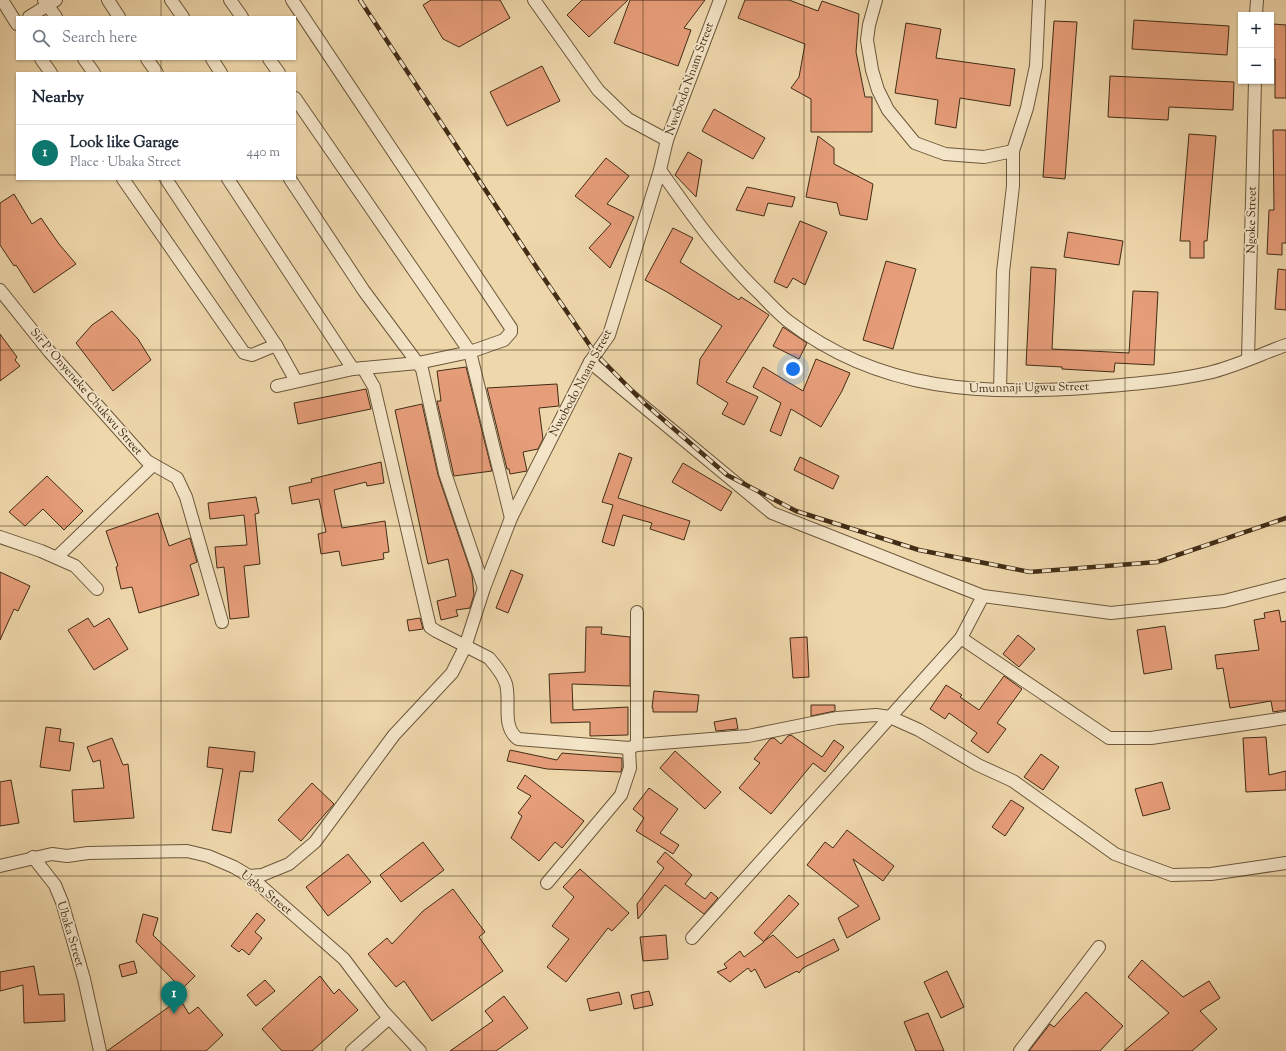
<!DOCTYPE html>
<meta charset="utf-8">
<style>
:root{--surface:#fff;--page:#f2f2f3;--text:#1f2937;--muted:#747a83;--line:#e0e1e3;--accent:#0f766e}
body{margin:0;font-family:"Sorts Mill Goudy",serif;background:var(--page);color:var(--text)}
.controls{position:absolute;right:12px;top:12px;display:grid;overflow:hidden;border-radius:0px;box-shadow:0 1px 3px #0004}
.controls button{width:36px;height:36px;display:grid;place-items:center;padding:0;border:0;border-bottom:1px solid var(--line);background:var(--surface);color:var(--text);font:20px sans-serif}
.you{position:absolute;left:793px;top:369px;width:14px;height:14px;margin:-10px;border:3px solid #fff;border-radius:50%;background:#1a73e8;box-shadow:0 0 0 6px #1a73e833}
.badge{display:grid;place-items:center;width:26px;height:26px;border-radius:50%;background:var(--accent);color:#fff;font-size:13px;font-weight:700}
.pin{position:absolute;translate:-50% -33px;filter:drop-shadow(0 1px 2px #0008)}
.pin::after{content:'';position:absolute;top:21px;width:14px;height:12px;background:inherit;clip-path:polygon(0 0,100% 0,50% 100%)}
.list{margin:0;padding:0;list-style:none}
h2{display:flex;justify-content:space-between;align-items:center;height:52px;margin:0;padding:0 16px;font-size:17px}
h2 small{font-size:13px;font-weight:400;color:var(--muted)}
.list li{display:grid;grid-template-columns:26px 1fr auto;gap:12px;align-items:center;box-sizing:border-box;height:56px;padding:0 16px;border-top:1px solid var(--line)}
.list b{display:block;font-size:15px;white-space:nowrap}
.list p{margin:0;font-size:13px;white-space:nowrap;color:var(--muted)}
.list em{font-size:13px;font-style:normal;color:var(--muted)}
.icon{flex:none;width:22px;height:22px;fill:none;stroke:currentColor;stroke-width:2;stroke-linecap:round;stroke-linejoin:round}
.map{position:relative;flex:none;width:1286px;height:1051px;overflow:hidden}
.search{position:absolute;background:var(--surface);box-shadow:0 1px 3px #0004;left:16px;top:16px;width:280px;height:44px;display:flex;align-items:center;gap:10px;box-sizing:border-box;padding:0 14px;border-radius:0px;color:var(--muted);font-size:15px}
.panel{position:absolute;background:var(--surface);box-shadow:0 1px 3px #0004;left:16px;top:72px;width:280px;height:108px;border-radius:0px}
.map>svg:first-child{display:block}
.building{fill:#e69d79;stroke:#422c16}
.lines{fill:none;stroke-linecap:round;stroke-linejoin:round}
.minor-casing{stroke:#6d573b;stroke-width:14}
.minor{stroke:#f4e5c8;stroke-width:12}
.rail-casing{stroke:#422c16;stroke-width:4.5}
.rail{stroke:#f4e5c8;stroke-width:3;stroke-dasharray:9;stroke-linecap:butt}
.grid{fill:none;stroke:#422c16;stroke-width:1;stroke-opacity:0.55}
.labels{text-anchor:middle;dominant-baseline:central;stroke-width:3.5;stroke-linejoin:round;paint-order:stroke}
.street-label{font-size:12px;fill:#422c16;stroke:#f4e5c8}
</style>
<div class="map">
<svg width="1286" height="1051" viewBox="0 0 1286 1051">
<rect width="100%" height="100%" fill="#eed7ab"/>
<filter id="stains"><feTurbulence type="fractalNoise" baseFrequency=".005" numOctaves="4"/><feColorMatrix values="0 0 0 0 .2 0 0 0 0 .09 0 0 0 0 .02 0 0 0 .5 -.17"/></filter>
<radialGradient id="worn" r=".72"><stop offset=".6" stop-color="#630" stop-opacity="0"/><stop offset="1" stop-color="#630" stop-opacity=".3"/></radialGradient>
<g class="building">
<path d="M431,0H500L510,18L459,47L443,39L423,5Z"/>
<path d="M582,0H628L589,37L567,15Z"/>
<path d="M630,0H705L684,28L691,30L678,66L614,43Z"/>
<path d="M745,0H789L818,11L822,1L859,14L856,52L865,97H872V132H811V99L791,88L799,77L805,44L738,18Z"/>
<path d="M1134,20L1229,26L1227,55L1132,49Z"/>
<path d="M1054,21L1077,22L1065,179L1043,177Z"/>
<path d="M906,23L941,29L936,58L1015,69L1010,106L960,98L956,128L935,124L938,100L895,93Z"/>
<path d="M1273,24L1286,25V98H1275V59H1272Z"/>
<path d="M542,66L560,101L507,126L490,92Z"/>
<path d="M1110,76L1234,82L1233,110L1169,107L1168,120L1108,117Z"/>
<path d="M714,109L765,138L753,159L702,131Z"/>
<path d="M1273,130H1286V243H1282V255L1267,254L1269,210H1274Z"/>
<path d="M1189,134L1216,136L1207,241H1204V258H1190V241H1180Z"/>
<path d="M818,136L834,148V164L873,184L867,220L840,215L837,203L806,197Z"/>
<path d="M688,152L702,160L696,197L675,175Z"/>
<path d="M606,158L629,176L607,204L634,217L610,268L589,248L611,224L575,196Z"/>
<path d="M747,187L795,197L792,207L768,203L764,216L736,210Z"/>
<path d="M14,194L32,224L41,218L59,244L76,264L34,293L16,265L14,266L0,245V203Z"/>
<path d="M800,221L827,232L805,285L793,278L787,288L774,282Z"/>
<path d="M673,228L693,238L680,262L739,300L741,297L769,315L726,382L758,397L744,425L722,414L728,403L697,384L700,359L722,326L667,292L645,280Z"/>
<path d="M1068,232L1123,241L1119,265L1064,257Z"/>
<path d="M886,261L916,269L893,349L863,340Z"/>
<path d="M1031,267L1056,269L1052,349L1129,353L1133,291L1158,292L1154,365L1115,363L1114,372L1062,369V367L1026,365Z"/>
<path d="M1278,269L1286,270V310L1275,309Z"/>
<path d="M112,311L138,339L151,360L113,391L76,343L92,325Z"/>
<path d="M783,327L807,343L799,359L773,346Z"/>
<path d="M0,334L17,357L15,360L20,366L0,381Z"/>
<path d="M816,359L850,373L842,391L821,427L791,409L781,436L770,431L781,403L753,387L763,367L803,391Z"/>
<path d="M466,367L492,471L454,476L437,401H441L437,371Z"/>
<path d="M557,384L559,406L539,408L543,439L538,449L523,452L527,471L510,474L509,469H507L487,388Z"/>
<path d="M366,389L371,409L298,424L294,403Z"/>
<path d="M422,404L438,475L472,575L474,595L470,608L456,610L458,616L441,620L437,601L456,596L448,559L428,564L395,410Z"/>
<path d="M619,453L632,458L618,498L690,521L684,540L650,529L652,523L623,515L614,546L602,542L613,505L602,502Z"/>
<path d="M800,457L839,476L833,489L794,470Z"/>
<path d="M381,462L384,483L367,486L366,482L334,490L342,528L385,521L389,552L383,553L384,559L342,566L339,551L321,554L318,534L326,532L319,499L292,504L289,487L312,482L311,479Z"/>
<path d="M683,463L732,492L721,511L672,482Z"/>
<path d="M47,476L83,511L64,530L43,509L25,526L9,512Z"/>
<path d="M256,497L259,513L255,514L260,564L244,566L249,617L230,619L224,567L217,568L215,547L247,545L244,515L210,519L208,503Z"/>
<path d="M158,513L169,546L190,538L197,562L190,565L199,595L139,613L132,587L121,589L116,567L118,566L106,531Z"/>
<path d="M511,570L523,575L508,613L496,608Z"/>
<path d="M0,572L30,586L18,611L14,609L0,640Z"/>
<path d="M1279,610L1281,622L1286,621V710L1273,712L1271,701L1230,708L1223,668L1217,669L1215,655L1259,650L1254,620L1265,618L1264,613Z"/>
<path d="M88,618L94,627L109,618L128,649L94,670L68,630Z"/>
<path d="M420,618L423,629L409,631L407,620Z"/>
<path d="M1165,626L1172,669L1144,674L1137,630Z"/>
<path d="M586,627H602L601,634L630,637V686L572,684L573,710L628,707V735L590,736V722L551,723L549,674L585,672Z"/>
<path d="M1018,635L1035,649L1019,667L1003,654Z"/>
<path d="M807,637L809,677L793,678L790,638Z"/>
<path d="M1004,676L1022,689L997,723L1006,729L988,753L971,741L977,733L949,713L945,719L930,709L946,685L962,695L960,697L979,710Z"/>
<path d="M654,691L699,695L697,712H653V708H652Z"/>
<path d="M811,705H835V711L811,716Z"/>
<path d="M736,718L738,729L716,731L714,722Z"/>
<path d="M46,727L61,729L59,741L74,743L70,771L40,767Z"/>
<path d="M791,735L822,757L834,740L844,747L825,772L813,763L771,814L739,788L760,763L754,759L770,739L774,738L781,744L788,736Z"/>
<path d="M1266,737L1269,775L1286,771V790L1246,792L1243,738Z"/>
<path d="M112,738L123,765L128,764L134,818L74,822L72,790L104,788L100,760L93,762L87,747Z"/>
<path d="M209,747L255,752L253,772L240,771L231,833L212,830L223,769L207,767Z"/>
<path d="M510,750L557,760L562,753L622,758V767L621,772L547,769L507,761Z"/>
<path d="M675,751L721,792L705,809L660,768Z"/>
<path d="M1041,754L1059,767L1043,790L1024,777Z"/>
<path d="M525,775L584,821L562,848L555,842L539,861L511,838L522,816L518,813L531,796L517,788Z"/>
<path d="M11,780L19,823L0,826V782Z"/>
<path d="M1162,782L1170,809L1143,816L1135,789Z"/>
<path d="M312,783L334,804L301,841L278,820Z"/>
<path d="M649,788L678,809L660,833L679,845L673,854L636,831L644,818L633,809Z"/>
<path d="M1011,800L1024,808L1005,836L992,827Z"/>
<path d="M847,830L894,866L883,881L853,859L880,919L847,938L838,918L859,906L807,865L825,842L833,848Z"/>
<path d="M423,842L444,870L401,902L380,875Z"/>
<path d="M665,852L692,875L685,884L705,899L711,892L718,898L704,914L665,885L638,919L637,904L664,868L657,862Z"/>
<path d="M348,854L371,882L328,916L306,887Z"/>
<path d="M580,869L629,913L612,931L608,928L566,982L547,967L569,939L552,926L574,897L563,887Z"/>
<path d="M453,889L485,932L479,937L503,971L432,1021L404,981L396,987L368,954L387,938L392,944L423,911Z"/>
<path d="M789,895L799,904L764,941L773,935L797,958L834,939L839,950L803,968L799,973L797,971L765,988L755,969L751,972L748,968L730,982L717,972L727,968L724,964L740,951L744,957L764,942L754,933Z"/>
<path d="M257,913L265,920L255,932L262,938L249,955L242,949L239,952L231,946Z"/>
<path d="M143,914L158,918L153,935L195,976L182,989L136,942Z"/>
<path d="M666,935L668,959L643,961L640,937Z"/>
<path d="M1142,960L1183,997L1209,981L1220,998L1200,1011L1217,1029L1192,1051H1124L1169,1013L1128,977Z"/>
<path d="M134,961L137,973L122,977L119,965Z"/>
<path d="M34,966L39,995L64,994L65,1021L24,1023L23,985L0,991V972Z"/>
<path d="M947,971L964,1007L941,1018L924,982Z"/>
<path d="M320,976L334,994L339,989L358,1010L312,1051H282L262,1029Z"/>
<path d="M265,980L275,991L256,1006L247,995Z"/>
<path d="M649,991L653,1005L634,1009L631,995Z"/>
<path d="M619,992L622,1004L590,1011L587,999Z"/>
<path d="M1086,992L1123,1026L1100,1051H1029L1050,1024L1054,1027Z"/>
<path d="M504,996L528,1028L496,1051H450L493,1021L485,1011Z"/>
<path d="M180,999L189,1014L198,1007L223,1035L206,1051H107Z"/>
<path d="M928,1013L944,1051H916L904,1022Z"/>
</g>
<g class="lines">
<g class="minor-casing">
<g id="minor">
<path d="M2,0L17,24"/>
<path d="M44,0L56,17"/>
<path d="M108,0L119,17"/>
<path d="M171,0L183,17"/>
<path d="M230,0L242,17"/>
<path d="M534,0L598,90L628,119L667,140"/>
<path d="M876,0L869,25L867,40L872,70L878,90L888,110L915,143L945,154L984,157L1013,151"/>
<path d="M1256,15L1257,0"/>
<path d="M29,17L56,0"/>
<path d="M41,59L51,73"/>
<path d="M84,59L94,73"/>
<path d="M147,59L157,73"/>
<path d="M212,59L221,73"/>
<path d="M269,59L279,73"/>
<path d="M295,98L470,352L511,518"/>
<path d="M660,170C691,214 722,258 762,296C770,304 778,313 788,321C880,392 985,396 1097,387C1134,384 1172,381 1208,373C1234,367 1261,354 1286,345"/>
<path d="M123,179L244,353L252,355L276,345"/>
<path d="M166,179L276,345L296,381"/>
<path d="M228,179L353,369"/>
<path d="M290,179L364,291L422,369L445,473L484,588"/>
<path d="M0,290L48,350L147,461L177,478L186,497L222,622"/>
<path d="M1248,359L1255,81"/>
<path d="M590,362L772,513L983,596L1111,613L1224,601L1286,585"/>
<path d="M363,368L374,387L430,627L436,631L489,658C495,665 503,674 506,684C511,702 501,726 518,739L629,748L637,745L748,736L837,718L876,715L890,717L919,730L978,765L1013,781L1115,854L1172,875L1211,874L1286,863"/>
<path d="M277,386L353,369L418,363L470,352L504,340L511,332V328L292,0"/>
<path d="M1000,390L1003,272L1013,186V151L1027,108L1036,66L1039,0"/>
<path d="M0,537L41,551L75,566L97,589"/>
<path d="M57,557L153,465"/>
<path d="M637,612V745"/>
<path d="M961,638L1109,738H1151L1286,718"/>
<path d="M33,857L55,885L62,902L84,979L100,1051"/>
<path d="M0,866L52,854L67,856L88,853L187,851L208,856L234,867L249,876L262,887L344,959L383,1011L420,1051"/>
<path d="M249,876L262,875L289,864L315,842L394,735L452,673L465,647L484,588L511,518L590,362L609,335L660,170L667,140L720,0"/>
<path d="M547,883L621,795L630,768L629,748"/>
<path d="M692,938L961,638L983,596"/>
<path d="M352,1051L389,1018"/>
<path d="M1020,1051L1099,947"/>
</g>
</g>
<use href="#minor" class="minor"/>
<g class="rail-casing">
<path id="rail" d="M360,0L539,271L595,353L643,402L727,475L796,511L919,550L1030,572L1157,562L1286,518"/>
</g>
<use href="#rail" class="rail"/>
</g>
<path class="grid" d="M161,0V17M322,0V1051M482,0V1051M643,0V1051M804,0V1051M964,0V1051M1125,0V1051M161,59V73M0,175H17M295,175H1286M161,179V1051M0,350H1286M0,526H1286M0,701H1286M0,876H1286"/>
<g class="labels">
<g class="street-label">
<text transform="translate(690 79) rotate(-70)">Nwobodo Nnam Street</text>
<text transform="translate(1252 220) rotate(-89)">Ngoke Street</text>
<text transform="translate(581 383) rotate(-62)">Nwobodo Nnam Street</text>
<text transform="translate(1029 388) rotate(-1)">Umunnaji Ugwu Street</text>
<text transform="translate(86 392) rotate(49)">Sir P. Onyeneke Chukwu Street</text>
<text transform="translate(266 893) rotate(39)">Ugbo Street</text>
<text transform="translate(70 934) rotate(73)">Ubaka Street</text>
</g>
</g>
<rect width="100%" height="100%" filter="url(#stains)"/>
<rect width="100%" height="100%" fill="url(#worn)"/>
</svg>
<div class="controls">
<button>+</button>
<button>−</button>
</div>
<div class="you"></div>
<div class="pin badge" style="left:174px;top:1014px">1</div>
<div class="search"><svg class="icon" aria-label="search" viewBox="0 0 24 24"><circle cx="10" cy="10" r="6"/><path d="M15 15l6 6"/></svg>Search here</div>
<section class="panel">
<h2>Nearby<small></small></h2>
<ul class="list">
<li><span class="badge">1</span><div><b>Look like Garage</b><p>Place · Ubaka Street</p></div><em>440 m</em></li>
</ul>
</section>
</div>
